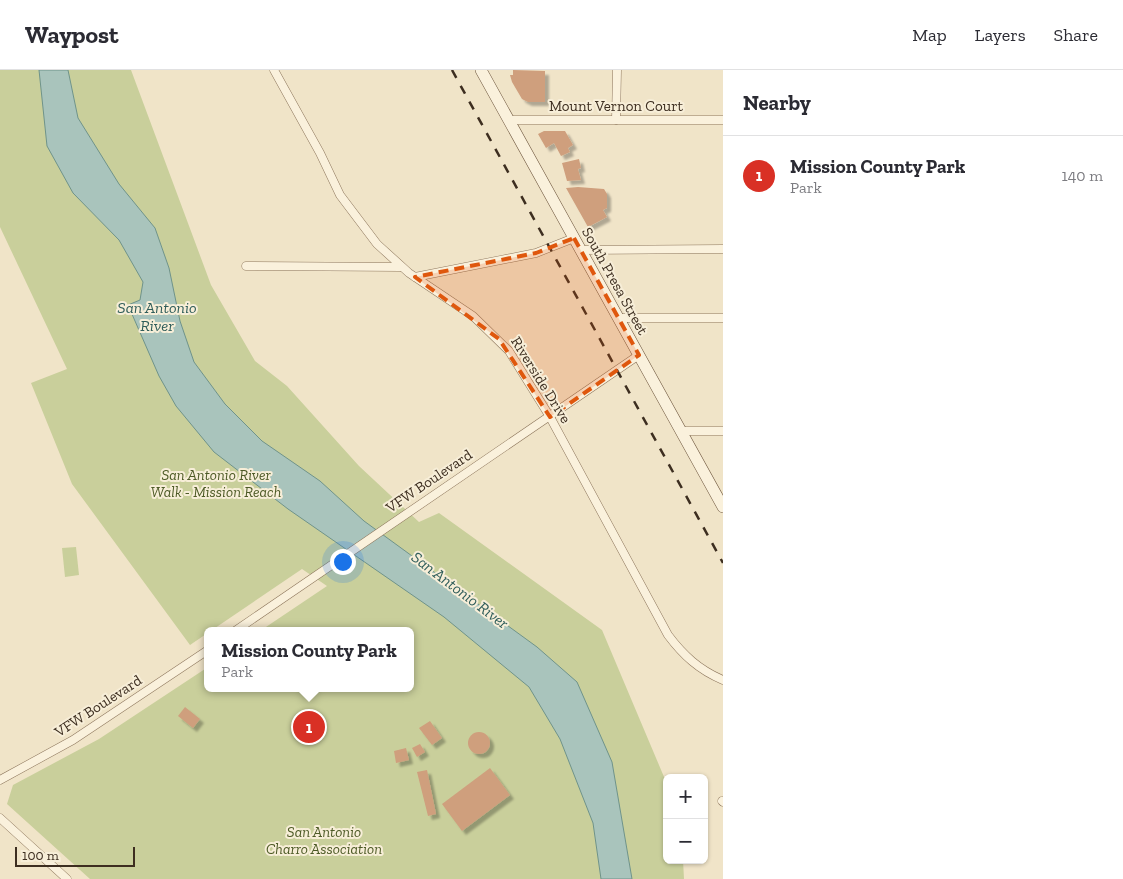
<!DOCTYPE html>
<meta charset="utf-8">
<style>
:root{--surface:#fff;--page:#f2f2f3;--text:#2b2b33;--muted:#7c7c81;--line:#e1e1e2;--accent:#d93025}
body{margin:0;font-family:"Zilla Slab",serif;background:var(--page);color:var(--text)}
.controls{position:absolute;right:15px;bottom:15px;display:grid;overflow:hidden;border-radius:8px;box-shadow:0 1px 4px #0004}
.controls button{width:45px;height:45px;display:grid;place-items:center;padding:0;border:0;border-bottom:1px solid var(--line);background:var(--surface);color:var(--text);font:25px sans-serif}
.scale{position:absolute;left:15px;bottom:12px;width:120px;box-sizing:border-box;padding-left:5px;border:2px solid #3d2e20;border-top:0;font-size:14px;line-height:18px;white-space:nowrap;color:#3d2e20;-webkit-text-stroke:4px #f7eed8;paint-order:stroke}
.you{position:absolute;left:342px;top:491px;width:18px;height:18px;margin:-12px;border:4px solid #fff;border-radius:50%;background:#1a73e8;box-shadow:0 0 0 8px #1a73e833}
.badge{display:grid;place-items:center;width:32px;height:32px;border-radius:50%;background:var(--accent);color:#fff;font-size:16px;font-weight:700}
.pin{position:absolute;translate:-50% -50%;border:2px solid #fff;box-shadow:0 1px 5px #0006}
.popup{position:absolute;left:204px;top:557px;width:210px;height:65px;box-sizing:border-box;display:grid;place-content:center;border-radius:8px;background:var(--surface);filter:drop-shadow(0 1px 4px #0005);font-size:16px;white-space:nowrap;color:var(--muted)}
.popup b{font-size:19px;color:var(--text)}
.popup::after{content:'';position:absolute;left:50%;top:100%;margin-left:-10px;border:10px solid transparent;border-top-color:var(--surface)}
.list{margin:0;padding:0;list-style:none}
h2{display:flex;justify-content:space-between;align-items:center;height:65px;margin:0;padding:0 20px;font-size:21px}
h2 small{font-size:16px;font-weight:400;color:var(--muted)}
.list li{display:grid;grid-template-columns:32px 1fr auto;gap:15px;align-items:center;box-sizing:border-box;height:80px;padding:0 20px;border-top:1px solid var(--line)}
.list b{display:block;font-size:19px;white-space:nowrap}
.list p{margin:0;font-size:16px;white-space:nowrap;color:var(--muted)}
.list em{font-size:16px;font-style:normal;color:var(--muted)}
.map{position:relative;flex:none;width:723px;height:809px;overflow:hidden}
header{display:flex;align-items:center;gap:30px;box-sizing:border-box;height:70px;padding:0 25px;background:var(--surface);border-bottom:1px solid var(--line)}
header strong{font-size:24px}
nav{display:flex;gap:28px;margin-inline-start:auto;font-size:18px}
main{display:flex}
aside{flex:1;background:var(--surface)}
.map>svg:first-child{display:block}
.green{fill:#c9cf9b}
.water{fill:#a9c4bc;stroke:#6f938a}
.building{fill:#cf9f7d;filter:url(#shadow)}
.lines{fill:none;stroke-linecap:round;stroke-linejoin:round}
.minor-casing{stroke:#8d765c;stroke-width:9}
.secondary-casing{stroke:#6f573f;stroke-width:12}
.minor{stroke:#faf1dc;stroke-width:8}
.secondary{stroke:#faf1dc;stroke-width:11}
.rail{stroke:#3d2e20;stroke-width:2.5;stroke-dasharray:9 9;stroke-linecap:butt}
.marked{fill:#df570d;fill-opacity:0.2;stroke:#df570d;stroke-width:4;stroke-dasharray:10 6;stroke-linejoin:round}
.labels{text-anchor:middle;dominant-baseline:central;stroke-width:4;stroke-linejoin:round;paint-order:stroke}
.street-label{font-size:15px;fill:#3d2e20;stroke:#f7eed8}
.park-label{font-size:15px;font-style:italic;fill:#4d5a26;stroke:#f7eed8}
.water-label{font-size:16px;font-style:italic;fill:#2f5d5a;stroke:#f7eed8}
</style>
<header>
<strong>Waypost</strong>
<nav><a>Map</a><a>Layers</a><a>Share</a></nav>
</header>
<main>
<div class="map">
<svg width="723" height="809" viewBox="0 0 723 809">
<defs>
<filter id="shadow"><feDropShadow dx="4" dy="4" stdDeviation="1" flood-color="#0004"/></filter>
</defs>
<rect width="100%" height="100%" fill="#f0e4c8"/>
<g class="green">
<path d="M0,0H131L211,215L255,291L287,316L359,396L419,452L439,443L602,560L667,714V790H683L684,809H90L7,734L13,715L99,669L208,597V618H410V561H260L327,516L302,499L190,575L72,414L31,313L67,299L0,157Z"/>
<path d="M76,477L79,505L65,507L62,478Z"/>
</g>
<path class="water" d="M39,0H68L78,48L119,114L155,158L169,198L180,251L194,292L225,334L262,371L320,411L364,451L537,577L577,612L612,692L632,809H601L593,753L560,669L529,617L444,547L288,439L214,382L176,336L159,306L128,235L140,230L143,212L119,170L73,123L47,76Z"/>
<g class="building">
<path d="M513,0L545,1V32H528L522,29L512,12L510,5H513Z"/>
<path d="M544,61H565L573,75L568,78L570,82L561,86L554,73L546,78L538,64Z"/>
<path d="M579,89L581,98L578,99L581,110L567,111L562,93Z"/>
<path d="M578,117L604,119L607,124V138L603,140L607,147L588,157L566,118Z"/>
<path d="M185,637L200,649L193,658L178,646Z"/>
<path d="M430,651L442,668L432,675L419,658Z"/>
<circle cx="479" cy="673" r="11"/>
<path d="M420,674L425,682L417,687L412,678Z"/>
<path d="M406,678L409,690L396,693L394,681Z"/>
<path d="M490,698L510,725L462,761L442,734Z"/>
<path d="M427,700L436,744L428,746L417,702Z"/>
</g>
<g class="lines">
<g class="minor-casing">
<g id="minor">
<path d="M274,0L320,83L340,125L377,174L409,203L473,246L509,281L550,347L668,565C683,585 699,600 723,610"/>
<path d="M509,50H723"/>
<path d="M616,50L617,0"/>
<path d="M581,180L723,179"/>
<path d="M246,196L401,197"/>
<path d="M415,207L536,183L574,168"/>
<path d="M618,248H723"/>
<path d="M681,361H723"/>
<path d="M235,561L639,285"/>
<path d="M0,710L73,670L208,580"/>
<path d="M722,731L723,732"/>
<path d="M0,748L67,809"/>
</g>
</g>
<g class="secondary-casing">
<path id="secondary" d="M481,0L723,437"/>
</g>
<use href="#minor" class="minor"/>
<use href="#secondary" class="secondary"/>
<path class="rail" d="M452,0L723,493"/>
</g>
<path class="marked" d="M574,168L639,285L550,347L499,269L415,207L536,183Z"/>
<g class="labels">
<g class="street-label">
<text x="616" y="36">Mount Vernon Court</text>
<text transform="translate(615 211) rotate(61)">South Presa Street</text>
<text transform="translate(541 310) rotate(58)">Riverside Drive</text>
<text transform="translate(429 411) rotate(-34)">VFW Boulevard</text>
<text transform="translate(98 636) rotate(-33)">VFW Boulevard</text>
</g>
<g class="park-label">
<text x="216" y="405">San Antonio River<tspan x="216" dy="17">Walk - Mission Reach</tspan></text>
<text x="324" y="762">San Antonio<tspan x="324" dy="17">Charro Association</tspan></text>
</g>
<g class="water-label">
<text x="157" y="237">San Antonio<tspan x="157" dy="18">River</tspan></text>
<text transform="translate(460 520) rotate(37)">San Antonio River</text>
</g>
</g>
</svg>
<div class="controls">
<button>+</button>
<button>−</button>
</div>
<div class="scale">100 m</div>
<div class="you"></div>
<div class="pin badge" style="left:309px;top:657px">1</div>
<div class="popup"><b>Mission County Park</b>Park</div>
</div>
<aside>
<h2>Nearby<small></small></h2>
<ul class="list">
<li><span class="badge">1</span><div><b>Mission County Park</b><p>Park</p></div><em>140 m</em></li>
</ul>
</aside>
</main>
